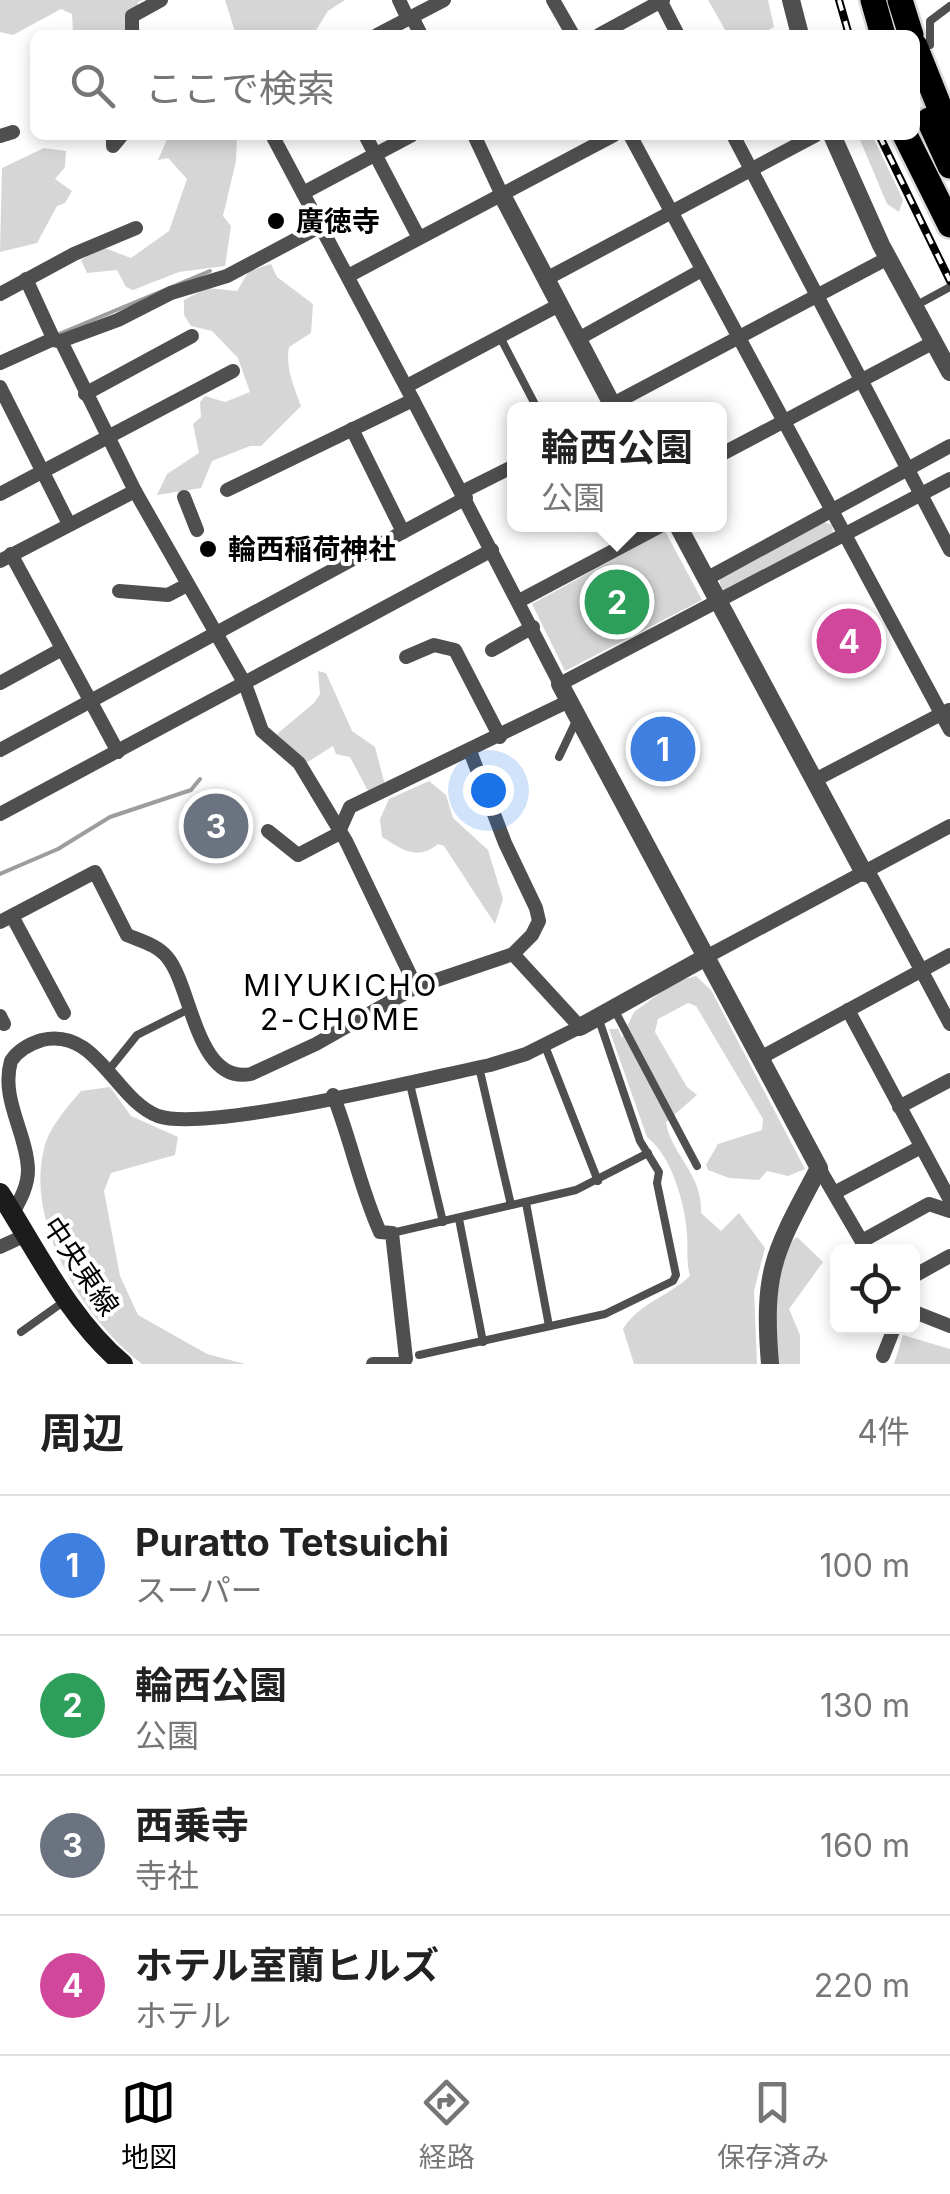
<!DOCTYPE html>
<html lang="ja">
<meta charset="utf-8">
<style>
:root{--surface:#fff;--page:#f6f6f6;--text:#222;--muted:#767676;--line:#e0e0e0;--accent:#000}
body{margin:0;font-family:Inter,"Noto Sans JP",sans-serif;background:var(--page);color:var(--text)}
.controls{position:absolute;right:30px;bottom:30px;display:grid;overflow:hidden;border-radius:15px;box-shadow:0 5px 15px #0003}
.controls button{width:90px;height:90px;display:grid;place-items:center;padding:0;border:0;border-bottom:2px solid var(--line);background:var(--surface);color:var(--text);font:50px sans-serif}
.you{position:absolute;left:488px;top:790px;width:35px;height:35px;margin:-25px;border:8px solid #fff;border-radius:50%;background:#1a73e8;box-shadow:0 0 0 15px #1a73e833}
.badge{display:grid;place-items:center;width:65px;height:65px;border-radius:50%;background:var(--accent);color:#fff;font-size:32px;font-weight:700}
.pin{position:absolute;translate:-50% -50%;border:5px solid #fff;box-shadow:0 2px 10px #0006}
.popup{position:absolute;left:507px;top:402px;width:220px;height:130px;box-sizing:border-box;display:grid;place-content:center;border-radius:15px;background:var(--surface);filter:drop-shadow(0 2px 8px #0005);font-size:32px;white-space:nowrap;color:var(--muted)}
.popup b{font-size:38px;color:var(--text)}
.popup::after{content:'';position:absolute;left:50%;top:100%;margin-left:-20px;border:20px solid transparent;border-top-color:var(--surface)}
.list{margin:0;padding:0;list-style:none}
h2{display:flex;justify-content:space-between;align-items:center;height:130px;margin:0;padding:0 40px;font-size:42px}
h2 small{font-size:32px;font-weight:400;color:var(--muted)}
.list li{display:grid;grid-template-columns:65px 1fr auto;gap:30px;align-items:center;box-sizing:border-box;height:140px;padding:0 40px;border-top:2px solid var(--line)}
.list b{display:block;font-size:38px;white-space:nowrap}
.list p{margin:0;font-size:32px;white-space:nowrap;color:var(--muted)}
.list em{font-size:32px;font-style:normal;color:var(--muted)}
.icon{flex:none;width:55px;height:55px;fill:none;stroke:currentColor;stroke-width:2;stroke-linecap:round;stroke-linejoin:round}
.map{position:relative;flex:none;width:950px;height:1364px;overflow:hidden}
.search{position:absolute;background:var(--surface);box-shadow:0 5px 15px #0003;left:30px;right:30px;top:30px;height:110px;display:flex;align-items:center;gap:25px;box-sizing:border-box;padding:0 35px;border-radius:15px;color:var(--muted);font-size:38px}
.sheet{height:690px;background:var(--surface)}
nav{display:flex;justify-content:space-around;align-items:center;box-sizing:border-box;height:140px;border-top:2px solid var(--line);background:var(--surface);font-size:28px;color:var(--muted)}
nav a{display:grid;justify-items:center;gap:5px}
nav .on{color:var(--accent)}
.map>svg:first-child{display:block}
.green{fill:#d6d6d6}
.lines{fill:none;stroke-linecap:round;stroke-linejoin:round}
.stream{stroke:#9d9d9d;stroke-width:4}
.motorway-casing{stroke:#dbdbdb;stroke-width:30}
.service{stroke:#4f4f4f;stroke-width:8}
.minor{stroke:#4f4f4f;stroke-width:14}
.tertiary{stroke:#4f4f4f;stroke-width:18}
.secondary{stroke:#1c1c1c;stroke-width:20}
.motorway{stroke:#000;stroke-width:25}
.rail-casing{stroke:#000;stroke-width:8}
.rail{stroke:#fff;stroke-width:4;stroke-dasharray:11;stroke-linecap:butt}
.poi-dot{fill:#000;stroke:#fff;stroke-width:4}
.labels{text-anchor:middle;dominant-baseline:central;stroke-width:8;stroke-linejoin:round;paint-order:stroke}
.poi-label{font-size:28px;font-weight:bold;fill:#000;stroke:#fff;text-anchor:start}
.street-label{font-size:28px;fill:#000;stroke:#fff}
.neighbourhood-label{font-size:30px;letter-spacing:2.5px;fill:#000;stroke:#fff}
</style>
<div class="map">
<svg width="950" height="1364" viewBox="0 0 950 1364">
<rect width="100%" height="100%" fill="#fff"/>
<g class="green">
<path d="M0,0H143L138,2L137,28L150,35H73L72,14L61,9L13,35L0,32Z"/>
<path d="M225,0H345L328,11L313,35H236Z"/>
<path d="M708,0H768L774,27L759,35H728Z"/>
<path d="M169,135H237L236,161L223,216L231,226L225,266L179,272L133,290L126,287L117,270L87,273L81,260L102,247L131,258L169,231L187,179L168,158L158,160Z"/>
<path d="M858,135H872L903,200L899,212L887,204Z"/>
<path d="M44,148L66,151L65,167L55,179L72,191L65,203L57,206L37,243L0,252L2,168Z"/>
<path d="M271,264L277,277L313,304L311,333L289,347C285,367 294,387 301,406L261,446H250L212,461L201,488L157,495L167,474L199,453L193,424L201,417L200,402L205,396L225,402L250,392L238,358L212,331L191,326L184,315V300L207,288L237,291L249,271Z"/>
<path d="M824,522L832,525L833,533L722,591L719,578Z"/>
<path d="M665,531L702,600L565,671L532,604Z"/>
<path d="M318,671L326,673L352,731L375,747L385,785L368,791L350,757L336,754L333,746L306,763L277,734L314,703L320,694Z"/>
<path d="M429,781L446,795L453,818L488,850L503,899L495,924L444,846L438,844C417,861 403,850 382,837L380,819L389,799Z"/>
<path d="M696,976L711,990L805,1169L788,1176L767,1171L759,1180L729,1178L708,1170L706,1165L718,1144L762,1130L763,1119L696,1006L688,1003L658,1019L655,1032L687,1087L697,1095L666,1122C671,1155 703,1174 701,1213L721,1231L739,1213L765,1248L754,1291L757,1364H634L623,1329C639,1303 669,1296 690,1276C686,1261 688,1249 687,1234C685,1204 672,1156 647,1137L609,1029H618L622,1038L634,1012L675,982Z"/>
<path d="M110,1087L131,1116L178,1137L175,1155L111,1173L104,1191L120,1276L138,1315L207,1354L245,1364H142C84,1320 25,1224 44,1149C48,1129 68,1106 81,1091Z"/>
<path d="M797,1237L823,1262L789,1309L800,1335V1364H777C775,1325 762,1264 797,1237Z"/>
<path d="M903,1335L950,1349V1364H894Z"/>
</g>
<g class="lines">
<g class="stream">
<path d="M59,334L210,271"/>
<path d="M0,874L58,849L110,817L191,790L200,779"/>
</g>
<g class="motorway-casing">
<g id="motorway">
<path d="M873,0L883,35"/>
<path d="M900,0L911,35"/>
<path d="M915,46L950,133"/>
<path d="M929,120L950,166"/>
<path d="M905,135L950,225"/>
</g>
</g>
<g class="service">
<path d="M930,45V21L950,6"/>
<path d="M915,306L950,287"/>
<path d="M500,337L538,410"/>
<path d="M559,757L576,721"/>
<path d="M615,1011L697,1166"/>
<path d="M545,1046L598,1181"/>
<path d="M479,1067L511,1205"/>
<path d="M108,1071L137,1035L187,1010"/>
<path d="M409,1080L443,1222"/>
<path d="M526,1203L549,1326"/>
<path d="M459,1219L483,1342"/>
<path d="M392,1233L576,1190L648,1153"/>
<path d="M21,1332L66,1300"/>
<path d="M419,1355L605,1314L673,1281L676,1275L657,1183L659,1172L640,1141L598,1017"/>
</g>
<g class="minor">
<path d="M399,0L408,19"/>
<path d="M553,0L573,35"/>
<path d="M660,0L678,35"/>
<path d="M412,17L421,35"/>
<path d="M132,35V16L161,0"/>
<path d="M377,35L444,0"/>
<path d="M599,35L663,0"/>
<path d="M113,135V146L122,135"/>
<path d="M365,135L419,238"/>
<path d="M474,135L502,195"/>
<path d="M630,135L950,730"/>
<path d="M733,135L950,550"/>
<path d="M0,136L13,132"/>
<path d="M303,193L412,135"/>
<path d="M348,276L614,135"/>
<path d="M26,279L54,340"/>
<path d="M546,279L816,135"/>
<path d="M0,294L74,254L136,228"/>
<path d="M578,339L702,270"/>
<path d="M61,341L135,491L245,684L262,731L299,763L346,841L416,987"/>
<path d="M0,363L51,340L61,341L118,320L171,293L227,276L321,226"/>
<path d="M407,386L559,305"/>
<path d="M0,387L68,522"/>
<path d="M85,394L192,336"/>
<path d="M413,400L560,684L950,479"/>
<path d="M613,404L888,258"/>
<path d="M352,429L403,532"/>
<path d="M720,455L934,342"/>
<path d="M227,490L413,400L272,135"/>
<path d="M462,492L514,466"/>
<path d="M0,494L233,371"/>
<path d="M184,497L197,530"/>
<path d="M11,554L118,752"/>
<path d="M0,561L135,491"/>
<path d="M706,579L950,446"/>
<path d="M119,591L168,595L187,585"/>
<path d="M519,601L664,524"/>
<path d="M492,650L533,627"/>
<path d="M406,657L434,645L455,650L500,737"/>
<path d="M0,683L62,649"/>
<path d="M0,750L466,498"/>
<path d="M813,781L949,710"/>
<path d="M0,814L492,550"/>
<path d="M268,831L298,855L338,834L350,807L569,701"/>
<path d="M864,873L872,878L950,1024"/>
<path d="M12,916L64,1013"/>
<path d="M0,922L95,872L127,935C141,941 157,945 167,957C192,986 196,1085 251,1074L316,1044L416,987L513,954L532,935L539,921L536,908L505,843L470,751"/>
<path d="M706,957L950,826"/>
<path d="M848,1010L950,1200"/>
<path d="M0,1016L4,1024"/>
<path d="M760,1058L950,955"/>
<path d="M333,1095C351,1140 360,1188 380,1232L392,1233L406,1359L402,1364"/>
<path d="M899,1107L950,1080"/>
<path d="M819,1168L868,1252"/>
<path d="M836,1192L921,1147"/>
<path d="M13,1213C20,1200 28,1186 28,1170C27,1133 0,1099 11,1061C18,1050 29,1044 42,1040C97,1027 115,1100 158,1116C208,1133 426,1078 490,1065L526,1054L580,1027L513,954"/>
<path d="M862,1241L929,1204L950,1211"/>
<path d="M0,1247L26,1235"/>
<path d="M912,1277L950,1256"/>
<path d="M912,1311L950,1326"/>
<path d="M883,1356L895,1326"/>
<path d="M373,1364H398"/>
</g>
<g class="tertiary">
<path d="M791,0L800,35"/>
<path d="M832,135L881,245L950,372"/>
<path d="M502,195L615,410"/>
<path d="M677,524L864,873"/>
<path d="M560,684L819,1168C775,1251 762,1268 770,1364"/>
<path d="M580,1027L706,957"/>
</g>
<path class="secondary" d="M0,1193C37,1251 70,1320 123,1364"/>
<use href="#motorway" class="motorway"/>
<g class="rail-casing">
<g id="rail">
<path d="M839,0L849,35"/>
<path d="M879,135L950,281"/>
</g>
</g>
<use href="#rail" class="rail"/>
</g>
<g class="poi-dot">
<circle cx="276" cy="221" r="10"/>
<circle cx="208" cy="549" r="10"/>
</g>
<g class="labels">
<g class="poi-label">
<text x="296" y="221">廣徳寺</text>
<text x="228" y="549">輪西稲荷神社</text>
</g>
<g class="street-label">
<text transform="translate(81 1266) rotate(56)">中央東線</text>
</g>
<g class="neighbourhood-label">
<text x="341" y="985">MIYUKICHO<tspan x="341" dy="34">2-CHOME</tspan></text>
</g>
</g>
</svg>
<div class="controls">
<button><svg class="icon" aria-label="locate" viewBox="0 0 24 24"><circle cx="12" cy="12" r="6"/><path d="M12 2v4M12 18v4M2 12h4M18 12h4"/></svg></button>
</div>
<div class="you"></div>
<div class="pin badge" style="left:663px;top:749px;background:#3f7fe0">1</div>
<div class="pin badge" style="left:617px;top:602px;background:#2e9e5b">2</div>
<div class="popup"><b>輪西公園</b>公園</div>
<div class="pin badge" style="left:216px;top:826px;background:#6b7280">3</div>
<div class="pin badge" style="left:849px;top:641px;background:#d1479c">4</div>
<div class="search"><svg class="icon" aria-label="search" viewBox="0 0 24 24"><circle cx="10" cy="10" r="6"/><path d="M15 15l6 6"/></svg>ここで検索</div>
</div>
<section class="sheet">
<h2>周辺<small>4件</small></h2>
<ul class="list">
<li><span class="badge" style="background:#3f7fe0">1</span><div><b>Puratto Tetsuichi</b><p>スーパー</p></div><em>100 m</em></li>
<li><span class="badge" style="background:#2e9e5b">2</span><div><b>輪西公園</b><p>公園</p></div><em>130 m</em></li>
<li><span class="badge" style="background:#6b7280">3</span><div><b>西乗寺</b><p>寺社</p></div><em>160 m</em></li>
<li><span class="badge" style="background:#d1479c">4</span><div><b>ホテル室蘭ヒルズ</b><p>ホテル</p></div><em>220 m</em></li>
</ul>
</section>
<nav>
<a class="on"><svg class="icon" aria-label="map" viewBox="0 0 24 24"><path d="M3 6l6-2 6 2 6-2v14l-6 2-6-2-6 2zM9 4v14M15 6v14"/></svg>地図</a>
<a><svg class="icon" aria-label="directions" viewBox="0 0 24 24"><path d="M12 3l9 9-9 9-9-9zM9 14v-3h6M13 9l2 2-2 2"/></svg>経路</a>
<a><svg class="icon" aria-label="saved" viewBox="0 0 24 24"><path d="M7 4h10v16l-5-4-5 4z"/></svg>保存済み</a>
</nav>
